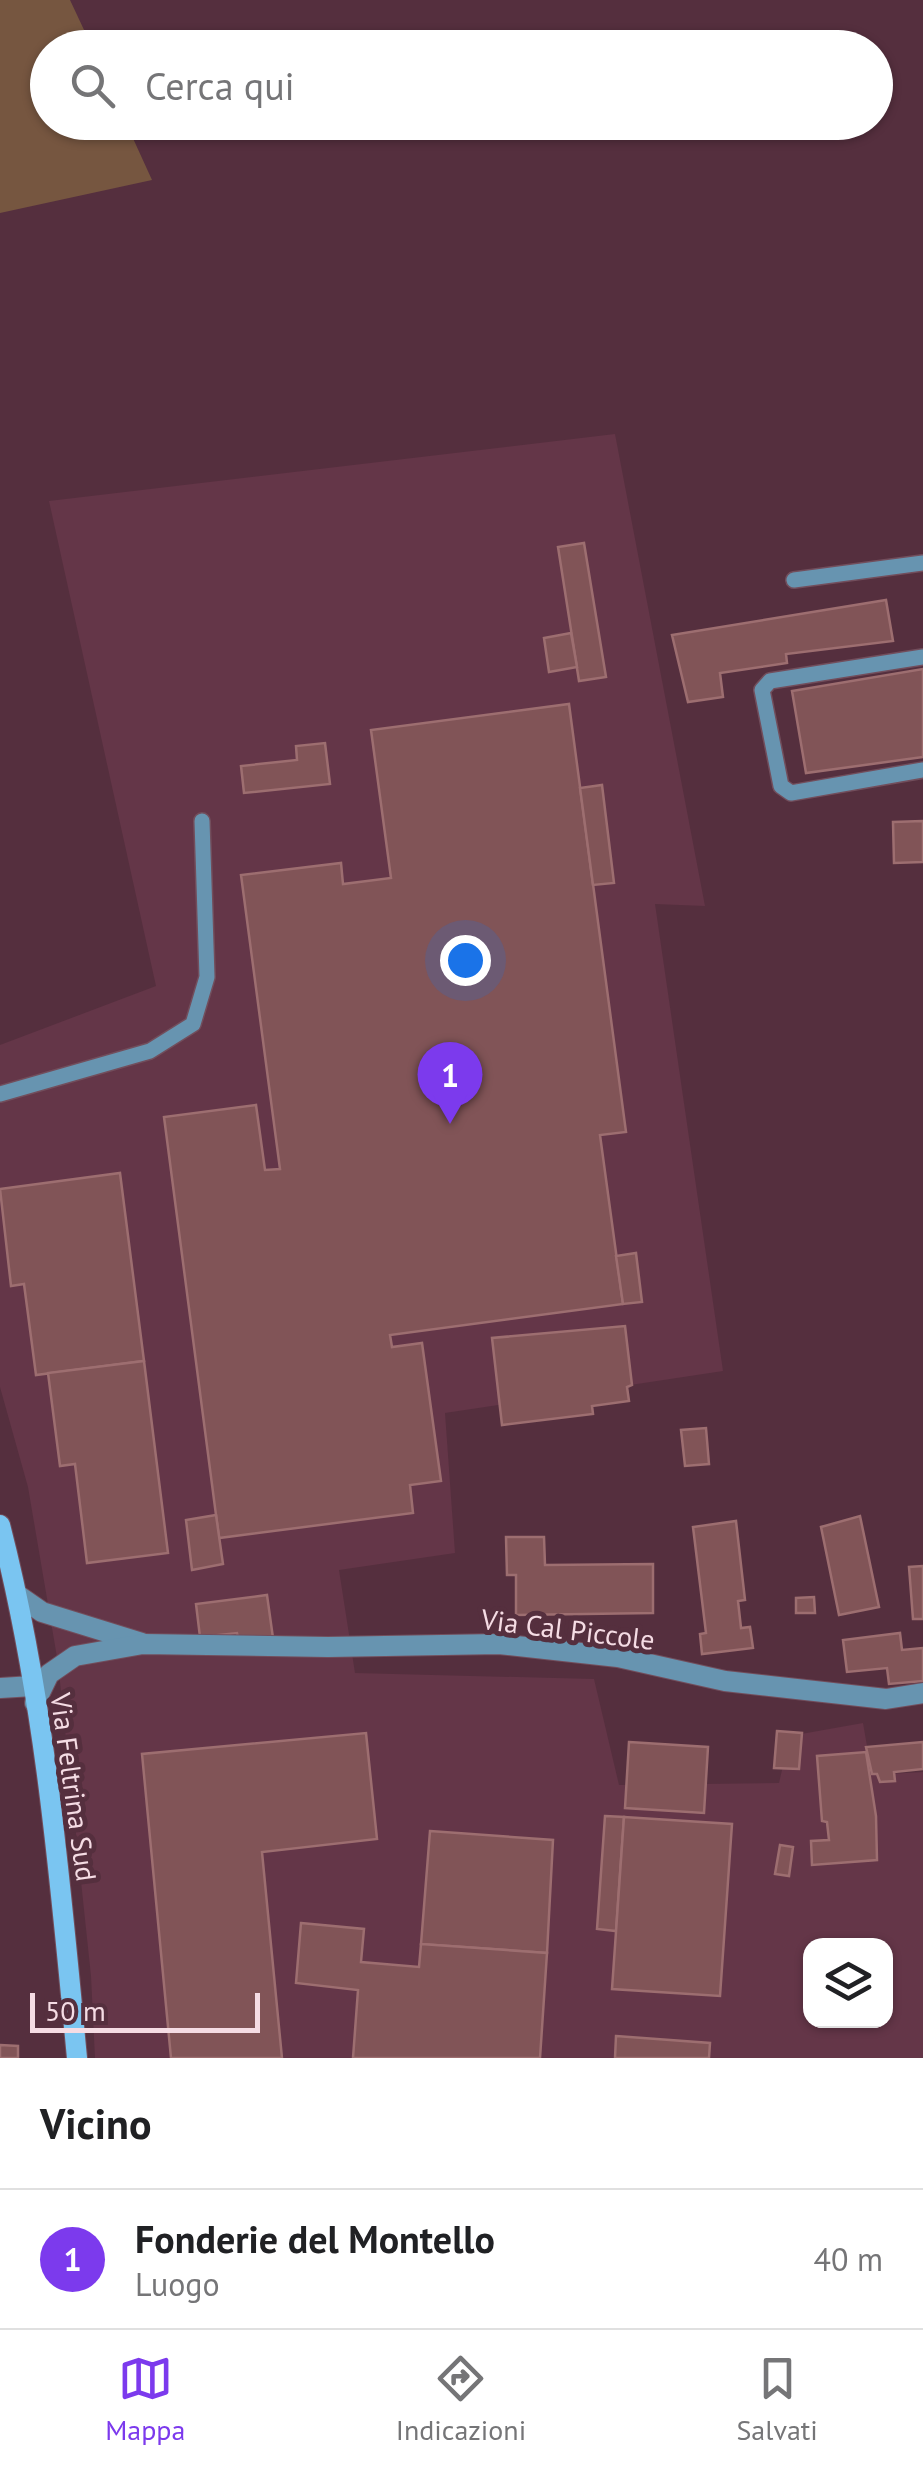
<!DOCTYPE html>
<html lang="it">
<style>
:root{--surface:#fff;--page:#f2f2f2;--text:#202124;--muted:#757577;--line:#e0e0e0;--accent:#7c3aed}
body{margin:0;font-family:"PT Sans",sans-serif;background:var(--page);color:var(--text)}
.controls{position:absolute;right:30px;bottom:30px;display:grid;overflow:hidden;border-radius:20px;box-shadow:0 2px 8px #0004}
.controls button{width:90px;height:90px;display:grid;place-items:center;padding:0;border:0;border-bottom:2px solid var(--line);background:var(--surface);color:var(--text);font:50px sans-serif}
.scale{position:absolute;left:30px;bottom:25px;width:230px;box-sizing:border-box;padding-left:10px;border:5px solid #f5dce4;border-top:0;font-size:28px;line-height:35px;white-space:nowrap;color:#f5dce4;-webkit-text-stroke:8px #552f3e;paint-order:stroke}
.you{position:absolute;left:465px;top:960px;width:35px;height:35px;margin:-25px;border:8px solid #fff;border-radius:50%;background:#1a73e8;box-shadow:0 0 0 15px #1a73e833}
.badge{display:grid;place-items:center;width:65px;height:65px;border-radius:50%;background:var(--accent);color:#fff;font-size:32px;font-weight:700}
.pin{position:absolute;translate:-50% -82px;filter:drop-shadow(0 2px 5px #0008)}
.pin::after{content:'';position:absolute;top:52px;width:35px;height:30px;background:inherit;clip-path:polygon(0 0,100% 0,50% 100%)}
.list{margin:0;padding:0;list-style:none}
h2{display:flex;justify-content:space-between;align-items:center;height:130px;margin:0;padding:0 40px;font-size:42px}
h2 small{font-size:32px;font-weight:400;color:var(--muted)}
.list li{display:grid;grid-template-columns:65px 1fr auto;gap:30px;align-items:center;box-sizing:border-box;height:140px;padding:0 40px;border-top:2px solid var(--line)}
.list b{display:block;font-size:38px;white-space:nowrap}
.list p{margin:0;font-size:32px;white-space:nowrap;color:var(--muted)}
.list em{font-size:32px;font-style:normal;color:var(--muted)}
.icon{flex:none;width:55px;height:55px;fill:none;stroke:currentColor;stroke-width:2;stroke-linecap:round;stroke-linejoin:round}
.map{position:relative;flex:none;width:923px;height:2058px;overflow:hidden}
.search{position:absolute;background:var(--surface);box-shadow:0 2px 8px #0004;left:30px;right:30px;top:30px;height:110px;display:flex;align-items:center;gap:25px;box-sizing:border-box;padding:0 35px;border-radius:55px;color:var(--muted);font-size:38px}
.sheet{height:270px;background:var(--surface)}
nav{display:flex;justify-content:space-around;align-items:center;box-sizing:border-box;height:140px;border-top:2px solid var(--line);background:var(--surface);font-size:28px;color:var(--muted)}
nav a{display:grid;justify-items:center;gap:5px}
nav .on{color:var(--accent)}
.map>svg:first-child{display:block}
.built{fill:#643648;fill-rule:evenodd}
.green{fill:#765640}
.building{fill:#815457;stroke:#9d6e70;stroke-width:2.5}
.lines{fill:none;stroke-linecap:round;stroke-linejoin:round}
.lane-casing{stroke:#724e5c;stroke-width:18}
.street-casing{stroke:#724e5c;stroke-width:22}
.secondary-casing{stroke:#724e5c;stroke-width:22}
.lane{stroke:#6794b0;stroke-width:15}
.street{stroke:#6794b0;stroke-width:20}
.secondary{stroke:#7ac5f1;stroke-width:20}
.labels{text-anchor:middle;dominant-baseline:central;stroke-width:10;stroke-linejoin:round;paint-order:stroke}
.street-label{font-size:28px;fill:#f5dce4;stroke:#552f3e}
</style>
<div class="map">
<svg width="923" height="2058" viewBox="0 0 923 2058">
<rect width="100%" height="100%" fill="#552f3e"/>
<path class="built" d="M615,434L705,906L655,904L723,1371L445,1413L455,1553L339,1570L355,1673L594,1679L619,1785L779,1783L790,1736L863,1723L872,1775L923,1772V2058H95L91,1976L58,1663L28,1487L0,1387V1045L156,986L49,501ZM810,1946H886V2020H810Z"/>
<path class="green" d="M0,0H70L92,47L48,48V122L126,123L152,180L0,213Z"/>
<g class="building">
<path d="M584,543L606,677L579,681L558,547Z"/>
<path d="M886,600L893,641L786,654L787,663L720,673L723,697L688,702L672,635Z"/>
<path d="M571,633L577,667L549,672L544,638Z"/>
<path d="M923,669V757L806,773L792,691Z"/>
<path d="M569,704L626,1132L600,1135L623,1304L390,1335L392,1347L422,1343L441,1481L410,1485L413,1513L219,1538L164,1117L256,1105L265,1170L280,1169L241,875L341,863L343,884L391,878L371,730Z"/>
<path d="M325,743L330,784L244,793L241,766L297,760L296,746Z"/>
<path d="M602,785L614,883L593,885L580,788Z"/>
<path d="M923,821V862L894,863L893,822Z"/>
<path d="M120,1173L144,1361L36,1375L24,1284L11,1286L0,1189Z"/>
<path d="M636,1253L642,1302L623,1304L616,1256Z"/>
<path d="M625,1326L632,1385L627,1387L629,1401L592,1406L593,1414L502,1425L492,1338Z"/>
<path d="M144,1361L168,1553L87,1563L75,1464L60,1466L48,1373Z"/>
<path d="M706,1428L709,1464L685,1466L681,1430Z"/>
<path d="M216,1515L223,1564L192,1570L186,1520Z"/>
<path d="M860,1516L879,1607L839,1615L821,1527Z"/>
<path d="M736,1521L745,1600L738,1601L741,1628L750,1627L753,1648L702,1654L700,1634L706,1633L693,1527Z"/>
<path d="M506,1537H544L545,1565L653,1564V1613L516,1615V1575H507Z"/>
<path d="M923,1566V1619H913L909,1567Z"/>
<path d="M267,1595L273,1638L239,1642L237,1633L200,1637L196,1604Z"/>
<path d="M814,1597L815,1613H796V1598Z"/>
<path d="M900,1633L902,1650L923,1648V1681L889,1684L887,1668L847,1672L843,1640Z"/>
<path d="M777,1731L802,1733L799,1769L774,1768Z"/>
<path d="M366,1733L377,1839L262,1852L282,2058H171L142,1754Z"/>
<path d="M629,1742L708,1747L704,1813L625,1808Z"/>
<path d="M923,1742V1769L894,1772L895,1781L880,1782L877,1774H872L866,1747Z"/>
<path d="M866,1752L876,1816L877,1860L812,1865L811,1841L829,1840L827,1822L822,1821L817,1756Z"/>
<path d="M605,1816L624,1817L616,1931L597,1929Z"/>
<path d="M624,1817L732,1824L720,1996L612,1989Z"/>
<path d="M430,1831L553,1840L547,1953L421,1944Z"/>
<path d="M780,1845L793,1847L789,1876L775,1874Z"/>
<path d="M301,1923L364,1929L361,1962L419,1967L421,1944L547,1953L540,2058H353L358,1990L296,1983Z"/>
<path d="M616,2036L710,2043L709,2058H615Z"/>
<path d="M0,2045L18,2046V2058H0Z"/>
</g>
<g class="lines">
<g class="lane-casing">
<g id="lane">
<path d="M794,580L923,563"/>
<path d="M923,657L770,681L762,690L781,786L791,793L923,770"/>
<path d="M0,1094L150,1051L193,1024L207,977L202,821"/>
</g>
</g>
<g class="street-casing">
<g id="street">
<path d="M19,1596L42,1612L142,1643"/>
<path d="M0,1688L33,1686"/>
<path d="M35,1703L49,1674L75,1656L143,1644L328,1647L499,1644L618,1657L725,1681L886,1699L923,1693"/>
</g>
</g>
<g class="secondary-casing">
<path id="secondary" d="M0,1525C45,1699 60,1880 77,2058"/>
</g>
<use href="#lane" class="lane"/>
<use href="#street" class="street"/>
<use href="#secondary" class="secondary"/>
</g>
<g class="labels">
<g class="street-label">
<text transform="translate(568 1629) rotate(7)">Via Cal Piccole</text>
<text transform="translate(74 1787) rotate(82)">Via Feltrina Sud</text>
</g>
</g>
</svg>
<div class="controls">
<button><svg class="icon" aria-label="layers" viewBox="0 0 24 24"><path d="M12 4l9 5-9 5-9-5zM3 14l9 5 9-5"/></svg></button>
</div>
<div class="scale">50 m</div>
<div class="you"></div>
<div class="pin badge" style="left:450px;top:1124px">1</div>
<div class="search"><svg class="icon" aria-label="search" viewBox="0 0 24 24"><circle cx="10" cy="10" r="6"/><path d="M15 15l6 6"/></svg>Cerca qui</div>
</div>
<section class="sheet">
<h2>Vicino<small></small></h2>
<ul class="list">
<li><span class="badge">1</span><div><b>Fonderie del Montello</b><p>Luogo</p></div><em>40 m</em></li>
</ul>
</section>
<nav>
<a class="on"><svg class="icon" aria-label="map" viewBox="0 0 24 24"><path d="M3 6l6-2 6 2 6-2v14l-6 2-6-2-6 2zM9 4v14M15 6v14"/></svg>Mappa</a>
<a><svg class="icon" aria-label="directions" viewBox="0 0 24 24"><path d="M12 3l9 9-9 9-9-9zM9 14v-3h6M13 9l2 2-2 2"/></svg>Indicazioni</a>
<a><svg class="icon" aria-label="saved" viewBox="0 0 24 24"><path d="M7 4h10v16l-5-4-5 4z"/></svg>Salvati</a>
</nav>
